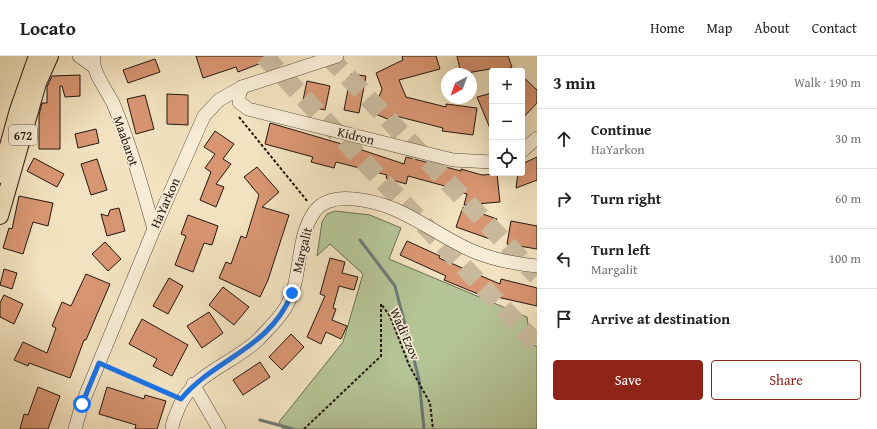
<!DOCTYPE html>
<meta charset="utf-8">
<style>
:root{--surface:#fff;--page:#f6f6f6;--text:#222;--muted:#767676;--line:#e0e0e0;--accent:#8f2418}
body{margin:0;font-family:"Gentium Book Plus",serif;background:var(--page);color:var(--text)}
.controls{position:absolute;right:12px;top:12px;display:grid;overflow:hidden;border-radius:4px;box-shadow:0 4px 16px #0002}
.controls button{width:36px;height:36px;display:grid;place-items:center;padding:0;border:0;border-bottom:1px solid var(--line);background:var(--surface);color:var(--text);font:20px sans-serif}
.compass{position:absolute;left:441px;top:12px;width:36px;height:36px;border-radius:50%;background:var(--surface);box-shadow:0 4px 16px #0002;rotate:221deg}
.stop{position:absolute;width:12px;height:12px;margin:-9px;border:3px solid #1a73e8;border-radius:50%;background:#fff}
.stop.end{background:#1a73e8;border-color:#fff;box-shadow:0 1px 4px #0008}
.list{margin:0;padding:0;list-style:none}
h2{display:flex;justify-content:space-between;align-items:center;height:52px;margin:0;padding:0 16px;font-size:17px}
h2 small{font-size:13px;font-weight:400;color:var(--muted)}
.list li{display:grid;grid-template-columns:26px 1fr auto;gap:12px;align-items:center;box-sizing:border-box;height:60px;padding:0 16px;border-top:1px solid var(--line)}
.list b{display:block;font-size:15px;white-space:nowrap}
.list p{margin:0;font-size:13px;white-space:nowrap;color:var(--muted)}
.list em{font-size:13px;font-style:normal;color:var(--muted)}
.actions{display:flex;gap:8px;padding:12px 16px}
.actions a{flex:1;padding:9px 0;border:1px solid var(--accent);border-radius:4px;text-align:center;font-size:14px;color:var(--accent)}
.actions .main{background:var(--accent);color:#fff}
.icon{flex:none;width:22px;height:22px;fill:none;stroke:currentColor;stroke-width:2;stroke-linecap:round;stroke-linejoin:round}
.map{position:relative;flex:none;width:537px;height:373px;overflow:hidden}
header{display:flex;align-items:center;gap:24px;box-sizing:border-box;height:56px;padding:0 20px;background:var(--surface);border-bottom:1px solid var(--line)}
header strong{font-size:19px}
nav{display:flex;gap:22px;margin-inline-start:auto;font-size:14px}
main{display:flex}
aside{flex:1;background:var(--surface)}
.map>svg:first-child{display:block}
.green{fill:#b5c496;stroke:#6c6e54}
.lines{fill:none;stroke-linecap:round;stroke-linejoin:round}
.stream{stroke:#6d7a76;stroke-width:3}
.building{fill:#d89571;stroke:#241711}
.highway-tunnel{stroke:#c9b99c;stroke-width:19;stroke-dasharray:19 10;stroke-linecap:butt}
.minor-casing{stroke:#584a3c;stroke-width:14}
.major-casing{stroke:#241711;stroke-width:18}
.path{stroke:#241711;stroke-width:2;stroke-dasharray:3 2;stroke-linecap:butt}
.minor{stroke:#f7ecd5;stroke-width:13}
.major{stroke:#f2e2bf;stroke-width:16}
.route{stroke:#1a73e8;stroke-width:5}
.labels{text-anchor:middle;dominant-baseline:central;stroke-width:3.5;stroke-linejoin:round;paint-order:stroke}
.shield{fill:#f7ecd5;stroke:#63574c;stroke-width:1}
.shield-label{font-size:12px;font-weight:bold;fill:#241711}
.street-label{font-size:13px;fill:#241711;stroke:#f7ecd5}
</style>
<header>
<strong>Locato</strong>
<nav><a>Home</a><a>Map</a><a>About</a><a>Contact</a></nav>
</header>
<main>
<div class="map">
<svg width="537" height="373" viewBox="0 0 537 373">
<rect width="100%" height="100%" fill="#f2e2bf"/>
<filter id="stains"><feTurbulence type="fractalNoise" baseFrequency=".005" numOctaves="4"/><feColorMatrix values="0 0 0 0 .2 0 0 0 0 .09 0 0 0 0 .02 0 0 0 .5 -.17"/></filter>
<radialGradient id="worn" r=".72"><stop offset=".6" stop-color="#630" stop-opacity="0"/><stop offset="1" stop-color="#630" stop-opacity=".3"/></radialGradient>
<path class="green" d="M335,155L370,159L401,172L389,203L527,261L531,289L537,290V373H283L279,366L343,286L363,218L330,188L317,200L322,166L327,158Z"/>
<g class="lines">
<g class="stream">
<path d="M360,184L395,230L419,323L424,373"/>
<path d="M260,364L293,373"/>
</g>
</g>
<g class="building">
<path d="M196,0H277V1L238,16L236,11L203,22Z"/>
<path d="M402,0H436L440,13L399,24L406,41L446,51V48L477,52L473,79L442,75L443,72L392,59L390,64L373,57L382,33L376,17L403,4Z"/>
<path d="M457,0H508L512,11L502,15H491L490,13L461,18Z"/>
<path d="M155,3L160,16L128,27L123,14Z"/>
<path d="M351,18L366,20L359,57L344,54Z"/>
<path d="M80,19V40L65,41L62,30H60V93H39V59L42,47H47V31L52,20Z"/>
<path d="M522,20L537,34V47L522,63Z"/>
<path d="M307,25L330,30L325,54L302,49Z"/>
<path d="M492,37V77L477,41Z"/>
<path d="M167,38L188,39V69L167,68Z"/>
<path d="M145,39L154,73L136,78L127,43Z"/>
<path d="M270,67L352,91V94L357,96L359,93L404,108L406,101L461,115V113L482,119L497,118L500,146L464,149L467,138L456,135V133L408,120L406,128L386,122L387,119L336,106L334,112L311,106L313,101L265,88Z"/>
<path d="M96,73L99,87L78,92L75,78Z"/>
<path d="M215,75L234,88L223,103L231,108L216,128L224,131L216,151L200,144L211,116L205,112L215,98L204,91Z"/>
<path d="M537,101V124L516,132L518,117H522V108Z"/>
<path d="M34,102L64,118L57,131L27,115Z"/>
<path d="M97,103L107,134L91,139L81,108Z"/>
<path d="M257,111L279,136L262,151L289,159L268,224L260,241L219,222L226,206L231,208L241,180L246,182L259,139L244,121Z"/>
<path d="M19,140L53,147L48,170L33,166L23,198L3,192L9,172L12,173Z"/>
<path d="M463,151L497,163L490,183L456,171Z"/>
<path d="M119,152L125,175L107,180L101,158L108,160L110,154Z"/>
<path d="M188,159L218,170L212,189L204,187L193,216L175,209L186,180L181,178Z"/>
<path d="M511,165L537,170V193L507,188Z"/>
<path d="M407,185L440,200L439,202L500,228L501,223L537,232V250L484,238L483,240L444,224L446,220L400,199Z"/>
<path d="M105,186L121,203L108,215L92,198Z"/>
<path d="M330,202L345,206L342,217L358,221L354,234L339,230L333,252L336,253L332,264L347,270L341,283L326,276L321,288L307,281L325,240L320,238Z"/>
<path d="M4,213L17,217L12,233L0,229Z"/>
<path d="M86,218L110,228L86,284H84L70,322L29,307L28,310L14,304L23,286L47,297L56,272L52,270L62,246L71,250Z"/>
<path d="M169,222L183,230L168,258L153,250Z"/>
<path d="M223,231L249,251L234,269L209,249Z"/>
<path d="M4,239L23,248L14,268L0,261V247Z"/>
<path d="M209,256L223,277L202,292L187,270Z"/>
<path d="M142,263L188,289L172,320L153,310L157,303L129,288Z"/>
<path d="M291,278L304,291L282,314L269,301Z"/>
<path d="M260,306L270,321L243,339L233,324Z"/>
<path d="M38,331L60,340L48,373H20L24,358L28,359Z"/>
<path d="M107,331L144,343L145,339L166,345L157,373H135L136,369L99,358Z"/>
</g>
<g class="lines">
<g class="highway-tunnel">
<path d="M264,0L537,288"/>
<path d="M328,0L537,220"/>
</g>
<g class="minor-casing">
<g id="minor">
<path d="M79,0L93,10"/>
<path d="M94,0C91,15 106,33 113,47C130,87 142,131 154,173"/>
<path d="M242,31L239,40V46L248,53L453,104L492,106"/>
<path d="M522,95L537,82"/>
<path d="M193,328L219,373"/>
<path d="M75,373L82,348L154,173L204,60L219,44L242,31L337,0"/>
<path d="M172,373C172,367 175,361 177,356C190,318 232,309 259,283C268,273 279,263 286,251C303,222 295,182 315,155C330,136 363,143 383,149C413,158 445,184 475,196C495,204 516,208 537,210"/>
</g>
</g>
<g class="major-casing">
<g id="major">
<path d="M0,119L18,54L37,0"/>
<path d="M0,160L38,27L50,0"/>
</g>
</g>
<g class="path">
<path d="M239,61L308,146"/>
<path d="M109,312L173,339"/>
<path d="M304,373L381,300V248L390,260L409,309L430,347L433,373"/>
</g>
<use href="#minor" class="minor"/>
<use href="#major" class="major"/>
</g>
<g class="lines">
<path class="route" d="M82,348L99,307L181,343C215,302 270,293 292,237"/>
</g>
<g class="labels">
<rect class="shield" x="9" y="69" width="28" height="20" rx="3"/>
<g class="shield-label">
<text x="23" y="79">672</text>
</g>
<g class="street-label">
<text transform="translate(356 80) rotate(14)">Kidron</text>
<text transform="translate(126 85) rotate(71)">Maabarot</text>
<text transform="translate(165 147) rotate(-66)">HaYarkon</text>
<text transform="translate(302 194) rotate(-76)">Margalit</text>
<text transform="translate(405 278) rotate(66)">Wadi Ezov</text>
</g>
</g>
<rect width="100%" height="100%" filter="url(#stains)"/>
<rect width="100%" height="100%" fill="url(#worn)"/>
</svg>
<div class="controls">
<button>+</button>
<button>−</button>
<button><svg class="icon" aria-label="locate" viewBox="0 0 24 24"><circle cx="12" cy="12" r="6"/><path d="M12 2v4M12 18v4M2 12h4M18 12h4"/></svg></button>
</div>
<svg class="compass" viewBox="-18 -18 36 36"><path d="M0-13l5 13h-10z" fill="#e53935"/><path d="M0 13l5-13h-10z" fill="#767676"/></svg>
<div class="stop" style="left:82px;top:348px"></div>
<div class="stop end" style="left:292px;top:237px"></div>
</div>
<aside>
<h2>3 min<small>Walk · 190 m</small></h2>
<ul class="list">
<li><svg class="icon" aria-label="ahead" viewBox="0 0 24 24"><path d="M12 20V5M6 11l6-6 6 6"/></svg><div><b>Continue</b><p>HaYarkon</p></div><em>30 m</em></li>
<li><svg class="icon" aria-label="right" viewBox="0 0 24 24"><path d="M7 20v-9h11M14 6l5 5-5 5"/></svg><div><b>Turn right</b></div><em>60 m</em></li>
<li><svg class="icon" aria-label="left" viewBox="0 0 24 24"><path d="M17 20v-9H6M10 6l-5 5 5 5"/></svg><div><b>Turn left</b><p>Margalit</p></div><em>100 m</em></li>
<li><svg class="icon" aria-label="arrive" viewBox="0 0 24 24"><path d="M6 21V4h12l-3 4 3 4H6"/></svg><div><b>Arrive at destination</b></div></li>
</ul>
<div class="actions"><a class="main">Save</a><a>Share</a></div>
</aside>
</main>
